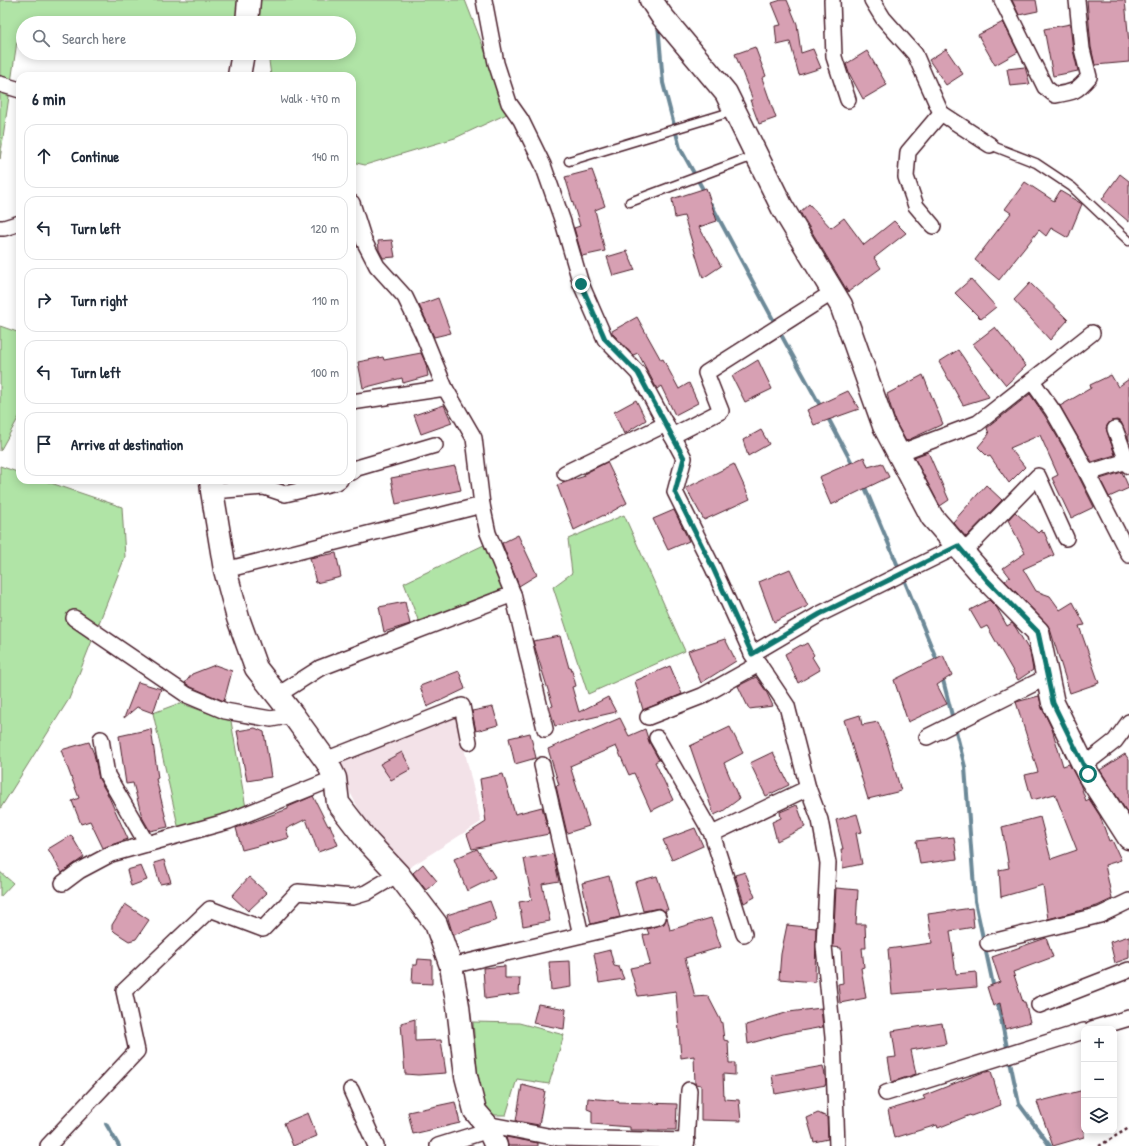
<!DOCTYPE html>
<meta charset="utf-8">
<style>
:root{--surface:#fff;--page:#f6f6f7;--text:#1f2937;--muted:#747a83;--line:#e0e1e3}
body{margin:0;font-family:"Patrick Hand",sans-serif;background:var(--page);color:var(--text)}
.controls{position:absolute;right:12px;bottom:12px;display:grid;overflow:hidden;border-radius:8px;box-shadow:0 2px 10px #0003}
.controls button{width:36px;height:36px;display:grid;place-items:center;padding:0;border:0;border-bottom:1px solid var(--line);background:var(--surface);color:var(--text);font:20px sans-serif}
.stop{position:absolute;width:12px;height:12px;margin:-9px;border:3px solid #0f766e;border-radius:50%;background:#fff}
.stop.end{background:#0f766e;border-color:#fff;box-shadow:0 1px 4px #0008}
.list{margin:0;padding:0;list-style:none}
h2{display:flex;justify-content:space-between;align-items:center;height:52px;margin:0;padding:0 16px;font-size:17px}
h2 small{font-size:13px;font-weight:400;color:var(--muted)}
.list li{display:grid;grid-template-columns:26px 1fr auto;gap:12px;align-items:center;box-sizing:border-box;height:64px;margin:0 8px 8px;padding:0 8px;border:1px solid var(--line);border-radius:12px}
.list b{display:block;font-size:15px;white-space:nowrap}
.list em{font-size:13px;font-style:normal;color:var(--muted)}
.icon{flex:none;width:22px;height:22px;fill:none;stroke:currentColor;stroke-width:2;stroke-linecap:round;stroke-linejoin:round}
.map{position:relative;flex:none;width:1129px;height:1146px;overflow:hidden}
.search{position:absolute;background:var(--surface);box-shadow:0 2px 10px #0003;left:16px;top:16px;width:340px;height:44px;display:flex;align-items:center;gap:10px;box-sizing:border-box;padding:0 14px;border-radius:22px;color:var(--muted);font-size:15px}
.panel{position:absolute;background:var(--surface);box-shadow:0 2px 10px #0003;left:16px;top:72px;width:340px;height:412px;border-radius:12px}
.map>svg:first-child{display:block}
.built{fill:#f3e2e8}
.green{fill:#b0e4a6;stroke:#7d8268}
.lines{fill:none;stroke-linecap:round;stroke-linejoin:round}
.stream{stroke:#6c8998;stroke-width:4}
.building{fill:#d7a0b3;stroke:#4a1f2b}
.lane-casing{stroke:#4a1f2b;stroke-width:11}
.street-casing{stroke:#4a1f2b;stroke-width:18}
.secondary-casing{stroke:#4a1f2b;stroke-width:25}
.path{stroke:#4a1f2b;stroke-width:2.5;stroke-dasharray:3 3;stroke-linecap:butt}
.lane{stroke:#fff;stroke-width:8}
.street{stroke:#fff;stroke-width:15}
.secondary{stroke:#fff;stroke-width:22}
.route{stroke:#0f766e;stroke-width:5}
</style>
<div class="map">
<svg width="1129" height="1146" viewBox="0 0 1129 1146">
<rect width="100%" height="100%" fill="#fff"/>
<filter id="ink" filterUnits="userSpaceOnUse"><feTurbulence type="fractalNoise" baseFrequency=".025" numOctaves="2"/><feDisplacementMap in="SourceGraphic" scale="8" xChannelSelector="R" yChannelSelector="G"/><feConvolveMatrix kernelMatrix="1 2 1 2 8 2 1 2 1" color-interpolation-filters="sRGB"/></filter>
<g filter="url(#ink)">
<path class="built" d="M456,713L481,822L404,871L372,834L335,764Z"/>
<g class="green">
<path d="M0,0H465L509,113L455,138L365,165L352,162V76H271L268,53H349V23H23V41H17L0,159Z"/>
<path d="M0,326L20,333V415L0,451Z"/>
<path d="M0,466L20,473V480H42L122,507L125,557L69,699L0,809Z"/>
<path d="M624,515L685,651L588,694L553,587L572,573L568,539Z"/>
<path d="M486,544L506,591L420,625L404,583Z"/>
<path d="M180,703L231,721L246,808L179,830L153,713Z"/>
<path d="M0,872L13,883L0,897Z"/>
<path d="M473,1022L519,1023L564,1035L549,1084L517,1079L506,1115H486L477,1070Z"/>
</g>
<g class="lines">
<g class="stream">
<path d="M658,24L663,83L680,148L705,193"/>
<path d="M711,204L776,325"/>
<path d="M779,331L822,409"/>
<path d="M827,416L854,467"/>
<path d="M864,485L900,571"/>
<path d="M903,577L938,663"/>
<path d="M942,676L965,767L975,901L994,989"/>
<path d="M997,1000L1019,1104L1050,1146"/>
<path d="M106,1124L119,1146"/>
</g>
</g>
<g class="building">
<path d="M781,0H787L797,24L801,53L813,49L821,68L799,75L790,42L777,45L775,26L781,25L772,3Z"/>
<path d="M1012,0H1036L1038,11L1019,15Z"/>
<path d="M1087,0H1125L1129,43V62L1095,65L1091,47Z"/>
<path d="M1003,22L1018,52L995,65L978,35Z"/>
<path d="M1070,24L1073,50L1078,71L1053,76L1044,29Z"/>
<path d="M755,47L766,76L762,78L776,118L759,124L750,100H753L735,54Z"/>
<path d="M946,49L963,74L946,85L929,60Z"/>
<path d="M867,51L887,85L863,99L849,73L846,64Z"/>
<path d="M1025,67L1030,84L1010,86L1007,69Z"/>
<path d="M592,170L605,206L595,210L605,251L582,256L574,228L580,226L565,177Z"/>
<path d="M1120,174L1129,181V222L1102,199Z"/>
<path d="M1025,182L1054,201L1060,191L1082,204L1068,238L1051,228L1046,236L1039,230L999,280L975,260L1011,213L1005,209Z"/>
<path d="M706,188L717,221L699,227L721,266L703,278L684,216L675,218L672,199Z"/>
<path d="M809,204L831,228L844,218L864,245L894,221L906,233L874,258L881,268L848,292L800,212Z"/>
<path d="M392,240L395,257L383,258L379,250L378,241Z"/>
<path d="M627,251L635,270L613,276L607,257Z"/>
<path d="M971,279L996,307L981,319L955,293Z"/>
<path d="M1030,283L1068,320L1050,340L1014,300Z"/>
<path d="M438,298L451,333L434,337L419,305Z"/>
<path d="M637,317L661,360L663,359L679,389L689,383L698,403L675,415L661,386L657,389L638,353L633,355L612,333V331Z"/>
<path d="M995,327L1026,366L1006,385L973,344Z"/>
<path d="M958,350L963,357L989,397L963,405L939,362Z"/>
<path d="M421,353L426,364L428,376L403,383L402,378L363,388L358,362L383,357L384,360Z"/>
<path d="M758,360L772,389L745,402L732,376Z"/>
<path d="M923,375L943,424L906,441L895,421L887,394Z"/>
<path d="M1111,375L1118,387L1129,379V441L1121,422L1117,420L1111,421L1108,424L1106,428L1115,455L1092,462L1060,406L1091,388L1090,385Z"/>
<path d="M848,391L859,409L814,425L807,410Z"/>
<path d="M1030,394L1045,416L1069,457L1094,507L1071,518L1052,478L1058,475L1040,435L1010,448L1025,467L1009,483L999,469L1000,468L999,469L990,456L988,457L978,447L989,434L987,428Z"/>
<path d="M636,400L646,420L624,434L614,412Z"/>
<path d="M444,405L452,423L421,434L414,415Z"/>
<path d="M761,430L769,444L748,456L743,440Z"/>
<path d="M928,452L949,500L940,506L914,457Z"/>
<path d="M864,457L868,467L882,463L889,477L831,505L819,477Z"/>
<path d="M607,462L627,503L604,516V515L574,530L557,485L585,476L584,474Z"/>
<path d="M734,464L750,499L704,520L686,488Z"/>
<path d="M455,466L461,490L396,504L391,478Z"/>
<path d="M1122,472L1129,488L1109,497L1100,479Z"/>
<path d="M986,485L1002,500L966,537L953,522Z"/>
<path d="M674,510L689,541L668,550L653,519Z"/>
<path d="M1015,512L1038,533L1041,530L1043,533L1044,532L1054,555L1023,569L1036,591L1050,596L1060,610L1073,602L1085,625L1079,626L1099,683L1070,693L1050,629L1047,624L1005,581L1010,577L1003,568L1025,553L1008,520Z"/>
<path d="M518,535L537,575L519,586L502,543Z"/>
<path d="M336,553L341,577L316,583L310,558Z"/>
<path d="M790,569L808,606L774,622L759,582Z"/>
<path d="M989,600L997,608L1007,626L1012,623L1016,628L1030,652L1033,670L1018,680L987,626L981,629L970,610Z"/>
<path d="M405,602L410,624L384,632L379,607Z"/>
<path d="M560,636L569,668L571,667L576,686L572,687L579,712L608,697L616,712L555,726L549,707L553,706L533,641Z"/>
<path d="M725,639L736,661L701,683L688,651Z"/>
<path d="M807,643L814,655L812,657L820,670L798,683L785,654L801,645L802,646Z"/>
<path d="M943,655L952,675L937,685L947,704L908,722L894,680Z"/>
<path d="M215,665L232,671L224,701L191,687L185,683L192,674Z"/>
<path d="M670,666L682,694L643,710L635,681Z"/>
<path d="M459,671L465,689L427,707L420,686Z"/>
<path d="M756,677L766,691L773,706L749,709L738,686Z"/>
<path d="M138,682L161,689L153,713L137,707L124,718Z"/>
<path d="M1039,696L1042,708L1052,729L1063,766L1069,764L1080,784L1086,801L1089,799L1100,816L1109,841L1112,840L1121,860L1105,865L1112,899L1097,906L1048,919L1043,885L1001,897L999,870L1009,868L1002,827L1040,817L1051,859L1077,850L1055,794L1032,800L1025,775L1038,772L1016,702Z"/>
<path d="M493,707L498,725L476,731L472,711Z"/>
<path d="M860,715L862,725L878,722L888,746L901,791L868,799L844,720Z"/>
<path d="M620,718L629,736L645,729L649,742L659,760L655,762L673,800L651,811L634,773L629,775L616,746L570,766L589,826L567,833L556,786L559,785L548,749Z"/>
<path d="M730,727L743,753L724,763L739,799L723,811L714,815L690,746Z"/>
<path d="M255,728L264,732L271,777L247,781L237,731Z"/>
<path d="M151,729L158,778L156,779L168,827L150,831L142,817L133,783L126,784L119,736Z"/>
<path d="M530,733L536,758L515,764L509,738Z"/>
<path d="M89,742L94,754L99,779L108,795L128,839L103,848L90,821L81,824L72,801L79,798L61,750Z"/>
<path d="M402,752L411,769L391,780L380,764Z"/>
<path d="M773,752L789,785L766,796L750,763Z"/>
<path d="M1125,754L1129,760V815L1100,770Z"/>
<path d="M503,774L515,814L542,807L549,834L472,849L467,834L486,822L480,779Z"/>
<path d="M313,796L328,826L330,825L338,845L318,852L306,819L286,829L289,838L242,850L236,828L288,809V807Z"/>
<path d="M797,805L805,827L777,841L772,822L781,818L780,812Z"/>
<path d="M857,814L862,832L856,833L862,864L843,868L841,849H843L836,820Z"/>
<path d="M695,828L703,846L672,860L663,840Z"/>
<path d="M71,835L84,857L62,873L48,849Z"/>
<path d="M954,837L957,859L920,864L916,841Z"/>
<path d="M477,849L495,877L467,891L454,859Z"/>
<path d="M553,854L559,881L542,884L550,921L523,926L519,902L532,900L524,859Z"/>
<path d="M164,860L171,882L160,884L154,863Z"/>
<path d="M423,864L437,881L426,890L413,873Z"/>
<path d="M141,866L147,880L131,886L127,870Z"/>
<path d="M745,872L755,897L744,903L735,875Z"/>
<path d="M609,876L620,917L591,924L582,883Z"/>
<path d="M657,876L668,910H665L666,913L660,908L643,911L635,882Z"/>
<path d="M249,877L267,893L248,911L232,896Z"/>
<path d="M836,888L858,890L856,924H865L866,948H862L864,967L861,968L866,998L840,1003L838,984L843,983L841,948L833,947V946Z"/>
<path d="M490,901L497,920L453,935L447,915Z"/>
<path d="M125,904L149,920L136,939L129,941L115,932L112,929V925Z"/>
<path d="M972,908L974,927L950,931L956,974L976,972L977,987L892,994L888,949L932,943L928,914Z"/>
<path d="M667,917L670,930L711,918L721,947L685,958L695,997L708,996L722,1023L724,1040L728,1041L729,1063H735V1075L723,1074L724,1099L739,1100L741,1121L701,1120V1085L695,1084L694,1056L681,1058L676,991L638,996L630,968L650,964L643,935L649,934L647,929L664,924Z"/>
<path d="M787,925L816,928L815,982L779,979L781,954Z"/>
<path d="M1129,936V958L1115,963L1110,942Z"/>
<path d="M1046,938L1053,957L1013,972L1023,1002H1025L1030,1022L1005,1029L1000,1003L993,1006L987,987L1000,982L992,957Z"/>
<path d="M610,950L614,966L619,967L624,979L599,983L594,954Z"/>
<path d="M418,959L432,960V984L412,983L413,965H417Z"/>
<path d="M570,961L571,987L551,990L549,962Z"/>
<path d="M505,966V978H520L519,994L485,999L483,968Z"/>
<path d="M538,1004L566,1009L564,1029L533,1023Z"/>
<path d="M821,1008L823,1027L783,1034L748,1044L746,1025L789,1012Z"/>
<path d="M415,1019V1041L441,1040L446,1073L418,1075L405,1074L401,1023Z"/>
<path d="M942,1023L946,1044L911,1050L916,1074L892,1082L888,1058L896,1057L892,1031Z"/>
<path d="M823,1066L825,1075L826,1085L775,1094L772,1075Z"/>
<path d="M991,1071L1001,1105L971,1116L970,1115L938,1128L937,1125L894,1138L888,1110L925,1099L923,1096L981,1073Z"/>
<path d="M522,1085L545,1091L539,1125L516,1121Z"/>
<path d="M1084,1090V1137L1053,1146L1037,1102Z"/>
<path d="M588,1098L619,1101L618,1102L677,1104L676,1130H630V1127L592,1124V1111L587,1109Z"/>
<path d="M455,1102L460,1123L413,1134L408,1112Z"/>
<path d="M308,1113L317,1136L293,1146L284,1123Z"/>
<path d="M818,1113L827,1117L828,1139L814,1142L807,1118Z"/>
<path d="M506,1137L538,1143V1146H508Z"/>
</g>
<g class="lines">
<g class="lane-casing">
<g id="lane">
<path d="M990,145L1036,163L1072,187L1129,241"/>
<path d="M569,161L734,111"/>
<path d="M630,202L756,155"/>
</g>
</g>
<g class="street-casing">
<g id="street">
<path d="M484,0L496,63L509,103L521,120L543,165L563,222L581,284L605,339L638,373L684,458L675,492L713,568L752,654L787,706L808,788L820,820L828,863L824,946L833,1037L837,1146"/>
<path d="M832,0L834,57L848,100"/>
<path d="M872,0L883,18L915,54L924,75L941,113L908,152L906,177L916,206L933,226"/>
<path d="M1002,0L1045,87L1055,95C1074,92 1076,92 1089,77L1082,49L1077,0"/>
<path d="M0,84L20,90"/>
<path d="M941,113L990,145"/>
<path d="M352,203L364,241L377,266L405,297L423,334L445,388"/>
<path d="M0,228H4L20,223"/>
<path d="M1032,381L1053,411L1077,453L1129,555"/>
<path d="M352,402L445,388L474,438L482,505L488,533L513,594"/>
<path d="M1115,429L1129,466"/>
<path d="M672,436L721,411L706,373L833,292"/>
<path d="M899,453L978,423L1092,333"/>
<path d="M352,472L357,468L435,445"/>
<path d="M565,473L666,424"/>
<path d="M1088,473L1127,461"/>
<path d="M212,491L264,487L285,494L337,482L340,480"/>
<path d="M963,553L1038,476L1066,538"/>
<path d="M225,570L482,505"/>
<path d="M74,618L187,695L225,711L271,719L293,715"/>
<path d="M752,654L820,614L958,546"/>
<path d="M279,698L284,691L320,668L513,594L545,729"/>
<path d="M648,717L702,696L759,664"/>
<path d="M927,737L1047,677"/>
<path d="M657,738L712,834L744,934"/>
<path d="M101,739L107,775L147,844"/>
<path d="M325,760L462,706L469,742"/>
<path d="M542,765L581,935"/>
<path d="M1083,766L1115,741L1129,722"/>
<path d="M712,834L808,788"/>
<path d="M63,883L79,871L111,854L229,821L335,778"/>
<path d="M988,943L1100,915L1129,901"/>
<path d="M451,966L658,917"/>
<path d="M1039,1005L1129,970"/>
<path d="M1092,1029L1129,1018"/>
<path d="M351,1090L376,1146"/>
<path d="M886,1093L1084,1031"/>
<path d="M486,1124L558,1138L687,1141"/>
<path d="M48,1146L137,1051L124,991L210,909L263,929L298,892L353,897L366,893L398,874"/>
<path d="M438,1146L489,1130"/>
<path d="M686,1146L689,1090"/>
</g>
</g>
<g class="secondary-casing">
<g id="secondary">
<path d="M651,0L661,15L726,93L782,207L841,305L884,426L932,517L987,580L1038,632L1053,703L1088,774L1129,838"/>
<path d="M247,23L249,0"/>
<path d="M239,76L243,53"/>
<path d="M211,480L212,491L225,570L238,618L256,668L293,715L327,762L335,778L338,803L368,842L398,874L436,924L451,966L458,1006L466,1076L475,1111L486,1124L496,1146"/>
</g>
</g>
<path class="path" d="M1099,1146L1129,1128"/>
<use href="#lane" class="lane"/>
<use href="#street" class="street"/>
<use href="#secondary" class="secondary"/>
</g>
</g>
<g class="lines" filter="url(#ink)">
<path class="route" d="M581,284L605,339L638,373L684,458L675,492L713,568L752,654L820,614L958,546L987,580L1038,632L1053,703L1088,774"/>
</g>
</svg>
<div class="controls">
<button>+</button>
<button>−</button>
<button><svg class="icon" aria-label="layers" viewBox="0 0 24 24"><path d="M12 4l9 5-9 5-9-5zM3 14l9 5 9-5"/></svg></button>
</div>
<div class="stop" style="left:1088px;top:774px"></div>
<div class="stop end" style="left:581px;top:284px"></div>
<div class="search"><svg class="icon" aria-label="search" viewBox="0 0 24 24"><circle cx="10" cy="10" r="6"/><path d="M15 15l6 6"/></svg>Search here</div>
<section class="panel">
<h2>6 min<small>Walk · 470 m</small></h2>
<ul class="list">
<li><svg class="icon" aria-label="ahead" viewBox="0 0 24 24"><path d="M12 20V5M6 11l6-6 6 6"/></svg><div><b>Continue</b></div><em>140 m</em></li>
<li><svg class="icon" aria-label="left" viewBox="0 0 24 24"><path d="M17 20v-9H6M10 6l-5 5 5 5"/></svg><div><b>Turn left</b></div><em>120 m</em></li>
<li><svg class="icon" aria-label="right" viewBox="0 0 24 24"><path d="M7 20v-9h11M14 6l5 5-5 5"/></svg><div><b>Turn right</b></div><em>110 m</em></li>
<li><svg class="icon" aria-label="left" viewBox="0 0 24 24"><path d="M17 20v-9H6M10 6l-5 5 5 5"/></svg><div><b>Turn left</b></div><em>100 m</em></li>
<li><svg class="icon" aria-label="arrive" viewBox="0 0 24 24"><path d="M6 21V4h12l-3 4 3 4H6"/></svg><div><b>Arrive at destination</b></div></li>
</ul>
</section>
</div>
